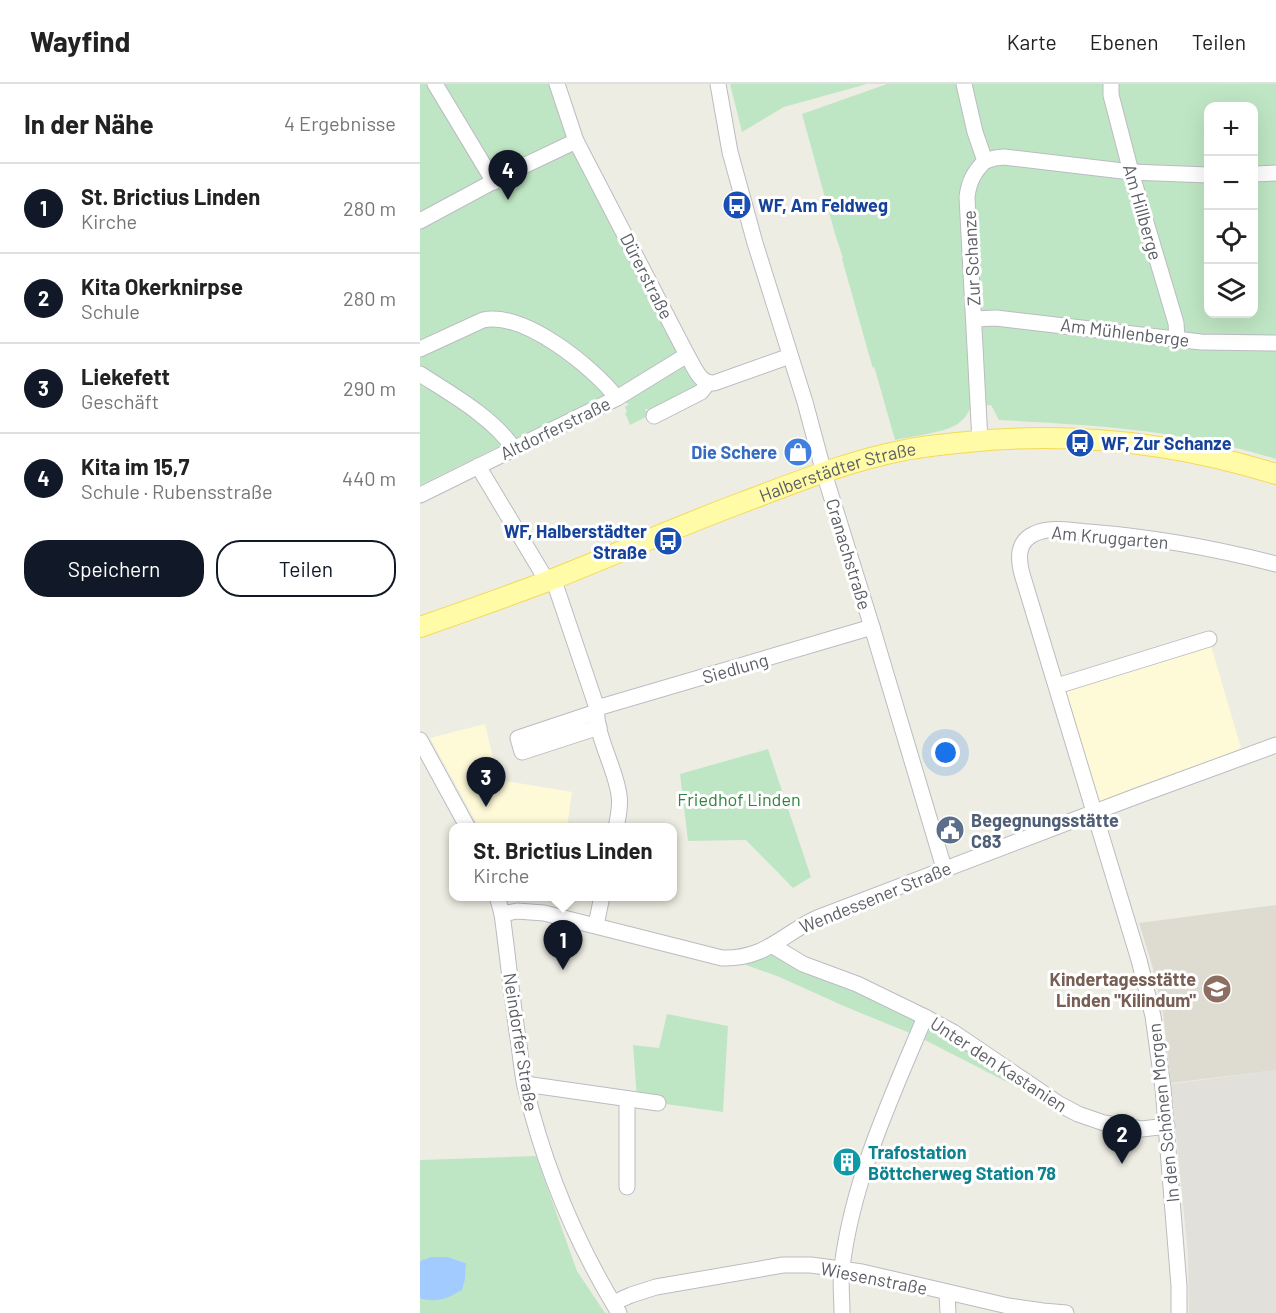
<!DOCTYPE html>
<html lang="de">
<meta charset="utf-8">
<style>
:root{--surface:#fff;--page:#f6f6f6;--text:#222;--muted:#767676;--line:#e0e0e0;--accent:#111827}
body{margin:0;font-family:Barlow,sans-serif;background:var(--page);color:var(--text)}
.controls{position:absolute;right:18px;top:18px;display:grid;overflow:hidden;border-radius:12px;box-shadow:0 6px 24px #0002}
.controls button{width:54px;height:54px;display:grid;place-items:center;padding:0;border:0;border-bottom:2px solid var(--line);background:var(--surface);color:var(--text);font:30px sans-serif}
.you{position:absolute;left:526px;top:669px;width:21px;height:21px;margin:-15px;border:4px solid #fff;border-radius:50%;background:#1a73e8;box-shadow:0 0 0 9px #1a73e833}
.badge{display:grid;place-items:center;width:39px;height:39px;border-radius:50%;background:var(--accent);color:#fff;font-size:20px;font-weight:700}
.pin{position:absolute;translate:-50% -50px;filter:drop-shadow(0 2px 3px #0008)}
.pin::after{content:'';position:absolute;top:32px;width:21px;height:18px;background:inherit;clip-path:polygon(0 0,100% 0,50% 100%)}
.popup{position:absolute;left:29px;top:739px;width:228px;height:78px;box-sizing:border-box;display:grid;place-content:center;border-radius:12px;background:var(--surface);filter:drop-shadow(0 2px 4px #0005);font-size:20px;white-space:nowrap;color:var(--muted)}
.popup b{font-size:22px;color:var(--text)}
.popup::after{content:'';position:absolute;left:50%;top:100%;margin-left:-12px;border:12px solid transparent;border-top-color:var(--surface)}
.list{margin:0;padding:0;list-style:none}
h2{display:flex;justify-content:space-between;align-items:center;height:78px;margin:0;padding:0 24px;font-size:26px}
h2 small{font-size:20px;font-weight:400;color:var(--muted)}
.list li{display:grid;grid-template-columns:39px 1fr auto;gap:18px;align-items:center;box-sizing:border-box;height:90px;padding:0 24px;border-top:2px solid var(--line)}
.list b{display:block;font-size:22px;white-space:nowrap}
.list p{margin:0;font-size:20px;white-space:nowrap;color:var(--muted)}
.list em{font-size:20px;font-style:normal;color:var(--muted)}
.actions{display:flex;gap:12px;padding:18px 24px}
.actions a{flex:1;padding:14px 0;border:2px solid var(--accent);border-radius:24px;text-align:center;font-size:21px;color:var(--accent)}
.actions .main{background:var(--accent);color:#fff}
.icon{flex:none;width:33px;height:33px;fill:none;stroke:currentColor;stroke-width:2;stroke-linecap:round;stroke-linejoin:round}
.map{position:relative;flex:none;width:856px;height:1229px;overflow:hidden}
header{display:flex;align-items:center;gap:36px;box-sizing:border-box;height:84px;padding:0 30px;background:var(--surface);border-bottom:2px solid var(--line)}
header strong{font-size:28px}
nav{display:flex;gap:33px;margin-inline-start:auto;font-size:21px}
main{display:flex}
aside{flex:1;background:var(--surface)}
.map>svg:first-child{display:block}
.commercial{fill:#fefad8}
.industrial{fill:#e2e0db}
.education{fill:#dedcd1}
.green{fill:#bfe6c4;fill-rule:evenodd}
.water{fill:#a2ccff}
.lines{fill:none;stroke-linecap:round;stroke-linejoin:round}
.minor-casing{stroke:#bbbcc2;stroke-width:17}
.major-casing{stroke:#f3da57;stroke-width:22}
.minor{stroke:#fff;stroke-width:15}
.major{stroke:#fffba7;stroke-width:20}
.labels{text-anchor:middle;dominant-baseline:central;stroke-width:6;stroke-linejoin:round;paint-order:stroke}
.transit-label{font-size:18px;font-weight:bold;fill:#164399;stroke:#fff;text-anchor:start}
.street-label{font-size:18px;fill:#5b5e64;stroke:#fff}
.shop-label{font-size:18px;font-weight:bold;fill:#366cbe;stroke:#fff;text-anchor:end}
.park-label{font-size:18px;fill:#338440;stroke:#fff}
.service-label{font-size:18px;font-weight:bold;fill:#4e5e75;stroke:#fff;text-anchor:start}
.education-label{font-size:18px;font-weight:bold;fill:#785e54;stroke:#fff;text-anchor:end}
.culture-label{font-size:18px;font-weight:bold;fill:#0d838f;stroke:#fff;text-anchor:start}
</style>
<header>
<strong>Wayfind</strong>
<nav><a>Karte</a><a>Ebenen</a><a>Teilen</a></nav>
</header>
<main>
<aside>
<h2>In der Nähe<small>4 Ergebnisse</small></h2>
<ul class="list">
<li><span class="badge">1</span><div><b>St. Brictius Linden</b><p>Kirche</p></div><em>280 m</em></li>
<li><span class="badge">2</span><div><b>Kita Okerknirpse</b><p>Schule</p></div><em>280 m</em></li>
<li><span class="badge">3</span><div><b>Liekefett</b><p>Geschäft</p></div><em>290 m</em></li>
<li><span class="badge">4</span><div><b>Kita im 15,7</b><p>Schule · Rubensstraße</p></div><em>440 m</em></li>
</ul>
<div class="actions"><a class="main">Speichern</a><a>Teilen</a></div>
</aside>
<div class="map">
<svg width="856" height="1229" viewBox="0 0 856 1229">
<rect width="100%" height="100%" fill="#eeede3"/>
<g class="commercial">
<path d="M789,555L821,664L692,723L674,728L637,602Z"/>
<path d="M65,640L78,696L152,708L147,743H59L10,654Z"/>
</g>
<path class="industrial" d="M856,986V1229H769L768,1170L751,1000Z"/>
<path class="education" d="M856,821V986L751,999L743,929L732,881L719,839Z"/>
<g class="green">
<path d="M0,0H143L164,61L285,295L274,308L231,326L225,325L228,332L210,341L205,329L207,328L205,323L209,320L203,318L198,305L0,401Z"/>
<path d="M310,0H447L364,23L322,48Z"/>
<path d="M467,0H856V375C766,346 673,341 579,336L571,321L551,322C548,330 544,336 536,341C525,348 490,353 475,356L454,282L453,285L422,175L423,174L415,150L382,30ZM788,22H834V230H788Z"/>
<path d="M348,665L391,793L373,804L326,756L268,757L260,690Z"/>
<path d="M353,862L505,933L622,1016L497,952L426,923L357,892L326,881L317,875Z"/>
<path d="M247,930L308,942L303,1028L217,1016L213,961L239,964Z"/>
<path d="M116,1072L157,1187L185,1229H0V1213L1,1215L46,1179C30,1173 16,1171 0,1177V1076Z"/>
</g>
<path class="water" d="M11,1173H27L46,1179L45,1195L42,1206C26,1215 20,1218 1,1215L0,1213V1177Z"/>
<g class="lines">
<g class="minor-casing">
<g id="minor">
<path d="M15,0L74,98"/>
<path d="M137,0L156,57L267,271C274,282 279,300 294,299L370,272"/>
<path d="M298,0L310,68L335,159L385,318L404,389L452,543L524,784"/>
<path d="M544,0L555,48L565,77C554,88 549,97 547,113L560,357"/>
<path d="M691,0V11L711,88L756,239L757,255"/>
<path d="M565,77L575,74L584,73L711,88L788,91"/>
<path d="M834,90L856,89"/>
<path d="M0,137L91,88L156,57"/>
<path d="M554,235L576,234L781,258L856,259"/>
<path d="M0,265L63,236C104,227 173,283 197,314"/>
<path d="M0,290C31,310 74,334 94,365"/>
<path d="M234,332L281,308L288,299"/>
<path d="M58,382L127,497"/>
<path d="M0,411L197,314L267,271"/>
<path d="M133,494L177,624C174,649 196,685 199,711C201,722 198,733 196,744"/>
<path d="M637,602L789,555"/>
<path d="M177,624L452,543"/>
<path d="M176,628L98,654L102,668L179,643"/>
<path d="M0,656L48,744"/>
<path d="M77,812L82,830C88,873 92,917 99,961C101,975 102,989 105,1002C124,1082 156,1159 199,1229"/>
<path d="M82,830L97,827L124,829L302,874C346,875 361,851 397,834L717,712L856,661"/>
<path d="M176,841L182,812"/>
<path d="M353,862L383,880L437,900L505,933L533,948L639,1020L658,1030L684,1039L722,1045L747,1042"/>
<path d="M105,1000L238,1019"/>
<path d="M207,1015V1103"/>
<path d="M527,1209L528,1229"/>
<path d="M193,1219L211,1211L236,1203L363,1181H391L442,1188L588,1222L623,1227L646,1229"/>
<path d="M422,1229C422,1214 420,1198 422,1183C433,1095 471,1014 505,933"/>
<path d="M759,1229V1202L743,1004L733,932L719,876L602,490C598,474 597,458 614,450C630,442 652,447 669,448C732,453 794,464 856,480"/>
</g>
</g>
<g class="major-casing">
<g id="major">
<path id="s1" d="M0,543C43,528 86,513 128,497C192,472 256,443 321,419C374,399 428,377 485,366C505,362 526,360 547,358C652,347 756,359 856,390"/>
</g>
</g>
<use href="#minor" class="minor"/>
<use href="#major" class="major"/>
</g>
<defs>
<g id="bus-disc" transform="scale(1.5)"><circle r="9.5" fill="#1a4fb4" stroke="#fff"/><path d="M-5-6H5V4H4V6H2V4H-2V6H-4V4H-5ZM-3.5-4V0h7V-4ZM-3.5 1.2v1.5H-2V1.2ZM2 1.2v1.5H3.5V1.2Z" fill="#fff"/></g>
<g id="shop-disc" transform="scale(1.5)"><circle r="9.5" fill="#3f7fe0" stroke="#fff"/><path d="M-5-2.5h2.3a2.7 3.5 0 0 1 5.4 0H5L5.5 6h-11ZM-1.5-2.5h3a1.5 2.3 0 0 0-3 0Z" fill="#fff"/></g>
<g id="civic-disc" transform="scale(1.5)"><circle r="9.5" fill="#5c6f8a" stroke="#fff"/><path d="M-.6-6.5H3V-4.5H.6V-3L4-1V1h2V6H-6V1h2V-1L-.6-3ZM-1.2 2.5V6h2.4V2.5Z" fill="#fff"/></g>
<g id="school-disc" transform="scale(1.5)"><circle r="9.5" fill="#8d6e63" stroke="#fff"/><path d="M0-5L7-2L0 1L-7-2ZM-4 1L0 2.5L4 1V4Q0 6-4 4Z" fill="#fff"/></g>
<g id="building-disc" transform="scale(1.5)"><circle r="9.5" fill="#0f9aa8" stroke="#fff"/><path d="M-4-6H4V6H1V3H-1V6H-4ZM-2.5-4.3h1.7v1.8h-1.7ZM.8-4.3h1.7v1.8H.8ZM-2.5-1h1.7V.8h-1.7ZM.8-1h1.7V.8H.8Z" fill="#fff"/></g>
</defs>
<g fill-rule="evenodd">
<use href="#bus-disc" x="317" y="121"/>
<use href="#bus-disc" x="660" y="359"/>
<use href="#shop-disc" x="378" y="368"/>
<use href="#bus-disc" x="248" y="457"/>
<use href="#civic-disc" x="530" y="746"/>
<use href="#school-disc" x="797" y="905"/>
<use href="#building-disc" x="427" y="1078"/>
</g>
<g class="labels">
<g class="transit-label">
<text x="338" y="121">WF, Am Feldweg</text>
<text x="681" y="359">WF, Zur Schanze</text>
<text x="227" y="447" text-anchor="end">WF, Halberstädter<tspan x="227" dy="21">Straße</tspan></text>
</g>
<g class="street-label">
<text transform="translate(723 128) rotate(74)">Am Hillberge</text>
<text transform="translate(551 174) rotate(-93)">Zur Schanze</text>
<text transform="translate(227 192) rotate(63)">Dürerstraße</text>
<text transform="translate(705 248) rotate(7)">Am Mühlenberge</text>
<text transform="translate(135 344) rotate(-26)">Altdorferstraße</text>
<text stroke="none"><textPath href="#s1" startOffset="446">Halberstädter Straße</textPath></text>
<text transform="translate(690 453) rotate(5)">Am Kruggarten</text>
<text transform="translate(429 470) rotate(73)">Cranachstraße</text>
<text transform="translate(315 584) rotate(-16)">Siedlung</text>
<text transform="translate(455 813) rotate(-22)">Wendessener Straße</text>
<text transform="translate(101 958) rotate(81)">Neindorfer Straße</text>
<text transform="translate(579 980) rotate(33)">Unter den Kastanien</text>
<text transform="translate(743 1029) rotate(-96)">In den Schönen Morgen</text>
<text transform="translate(454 1194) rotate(11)">Wiesenstraße</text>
</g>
<g class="shop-label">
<text x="357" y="368">Die Schere</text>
</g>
<g class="park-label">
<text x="319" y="715">Friedhof Linden</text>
</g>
<g class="service-label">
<text x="551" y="736">Begegnungsstätte<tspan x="551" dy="21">C83</tspan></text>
</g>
<g class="education-label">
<text x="776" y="895">Kindertagesstätte<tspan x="776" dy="21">Linden "Kilindum"</tspan></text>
</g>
<g class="culture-label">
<text x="448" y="1068">Trafostation<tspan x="448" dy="21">Böttcherweg Station 78</tspan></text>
</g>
</g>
</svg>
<div class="controls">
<button>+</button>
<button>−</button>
<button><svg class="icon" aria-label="locate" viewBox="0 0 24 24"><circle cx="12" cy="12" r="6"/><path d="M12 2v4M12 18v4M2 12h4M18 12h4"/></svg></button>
<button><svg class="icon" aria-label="layers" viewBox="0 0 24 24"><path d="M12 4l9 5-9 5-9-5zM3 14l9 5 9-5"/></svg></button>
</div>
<div class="you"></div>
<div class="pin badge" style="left:143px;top:886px">1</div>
<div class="popup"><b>St. Brictius Linden</b>Kirche</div>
<div class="pin badge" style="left:702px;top:1080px">2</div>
<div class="pin badge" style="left:66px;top:723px">3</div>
<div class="pin badge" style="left:88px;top:116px">4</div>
</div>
</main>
